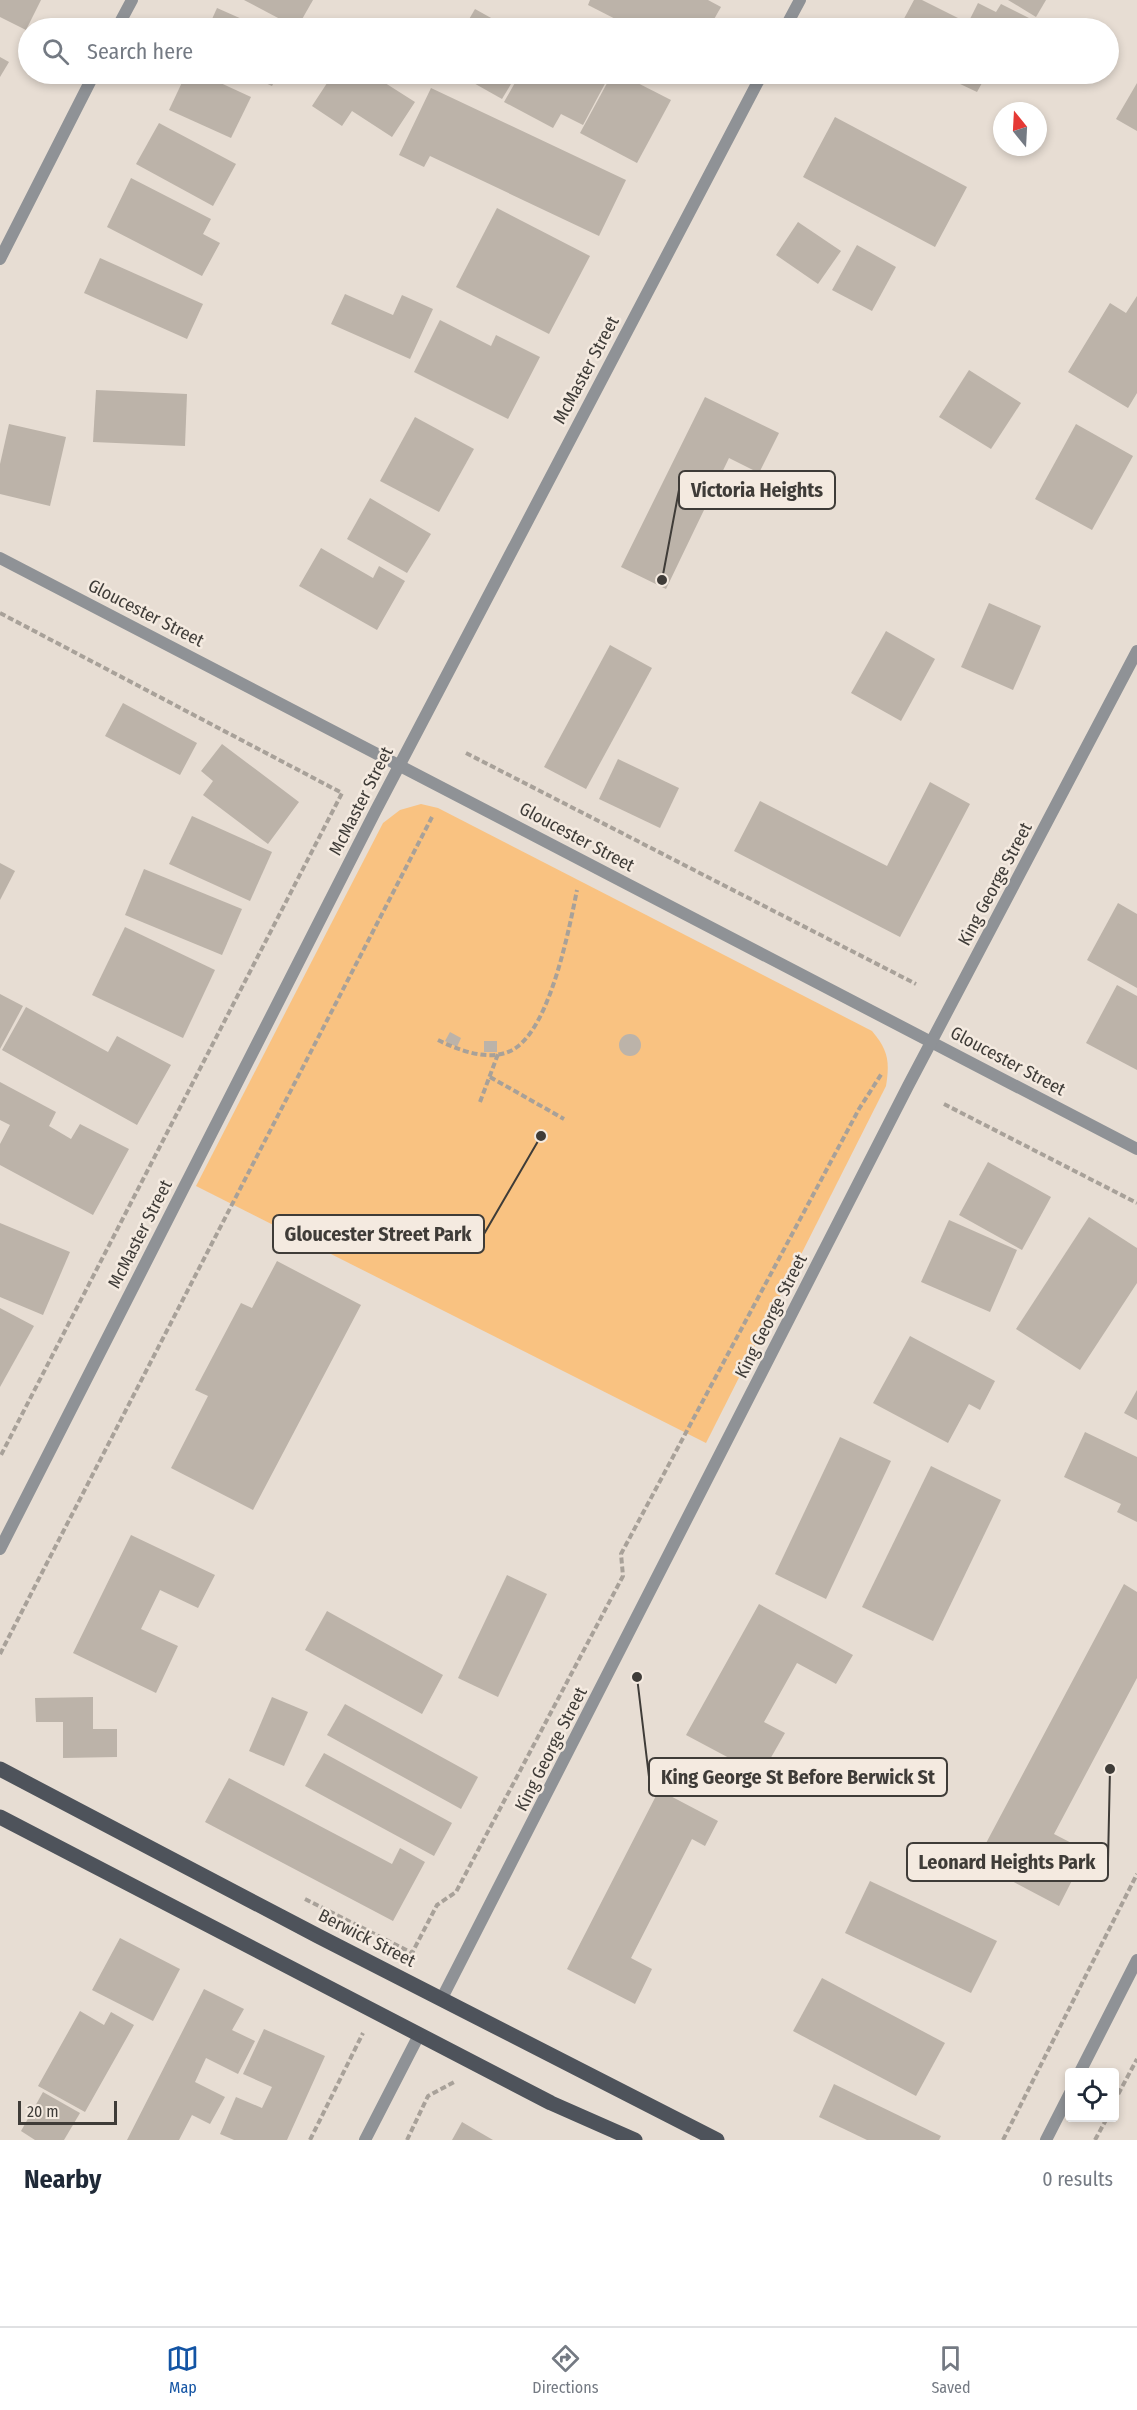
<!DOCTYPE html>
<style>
:root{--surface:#fff;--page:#f2f2f3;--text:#1f2937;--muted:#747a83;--line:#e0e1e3;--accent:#1354a4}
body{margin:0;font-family:"Fira Sans Condensed",sans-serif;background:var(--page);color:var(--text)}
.controls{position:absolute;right:18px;bottom:18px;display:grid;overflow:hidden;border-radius:6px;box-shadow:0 3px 9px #0003}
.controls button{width:54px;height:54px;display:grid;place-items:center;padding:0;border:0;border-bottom:2px solid var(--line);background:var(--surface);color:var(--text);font:30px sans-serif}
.compass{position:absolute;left:993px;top:102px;width:54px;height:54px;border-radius:50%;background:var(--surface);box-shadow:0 3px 9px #0003;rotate:342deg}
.scale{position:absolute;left:18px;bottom:15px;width:99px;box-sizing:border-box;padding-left:6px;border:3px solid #3f3c38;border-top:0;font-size:16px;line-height:21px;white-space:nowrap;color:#3f3c38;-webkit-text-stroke:4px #f4eae0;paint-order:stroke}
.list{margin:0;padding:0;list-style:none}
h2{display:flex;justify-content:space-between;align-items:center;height:78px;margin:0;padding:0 24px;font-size:26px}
h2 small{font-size:20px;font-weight:400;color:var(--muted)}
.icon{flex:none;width:33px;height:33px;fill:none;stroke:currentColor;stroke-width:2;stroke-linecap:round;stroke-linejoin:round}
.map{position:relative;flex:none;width:1137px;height:2140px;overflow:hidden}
.search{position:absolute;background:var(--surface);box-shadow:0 3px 9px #0003;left:18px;right:18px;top:18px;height:66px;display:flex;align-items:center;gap:15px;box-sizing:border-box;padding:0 21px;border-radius:33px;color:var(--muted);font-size:22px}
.sheet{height:186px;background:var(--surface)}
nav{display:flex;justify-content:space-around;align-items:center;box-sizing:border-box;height:84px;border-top:2px solid var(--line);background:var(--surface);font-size:16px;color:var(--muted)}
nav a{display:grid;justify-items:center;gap:3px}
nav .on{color:var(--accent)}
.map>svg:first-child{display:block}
.green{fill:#f9c281}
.building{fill:#bcb3a9}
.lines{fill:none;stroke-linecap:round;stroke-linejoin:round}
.path{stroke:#a8a199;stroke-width:4;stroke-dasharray:6 3;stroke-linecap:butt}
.street{stroke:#8f9296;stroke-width:12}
.primary{stroke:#4e535b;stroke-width:15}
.labels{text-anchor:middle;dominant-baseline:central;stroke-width:5;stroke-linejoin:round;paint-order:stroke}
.street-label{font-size:18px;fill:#3f3c38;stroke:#f4eae0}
.leader{fill:none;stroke:#3f3c38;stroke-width:2}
.callout-dot{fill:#3f3c38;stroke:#f4eae0;stroke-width:2}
.callout{fill:#f4eae0;stroke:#3f3c38;stroke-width:2}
.callout-label{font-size:20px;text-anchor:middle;font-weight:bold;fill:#3f3c38}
</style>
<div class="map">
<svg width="1137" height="2140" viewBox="0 0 1137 2140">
<rect width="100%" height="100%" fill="#e7ddd3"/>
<path class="green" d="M421,804L438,808L872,1031C888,1050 890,1061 886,1086L706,1443L196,1186L383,823L400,810Z"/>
<g class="building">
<path d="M0,0H41L26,30L0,17Z"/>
<path d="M244,0H313L297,28Z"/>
<path d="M590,0H708L721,7L709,28H633L588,5Z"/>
<path d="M914,0H922L968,23L978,3L996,12L1001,4L1043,25L1042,28H899Z"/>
<path d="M1008,0H1046L1036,17Z"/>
<path d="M217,8L262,28H208Z"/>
<path d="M475,9L509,28H464Z"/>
<path d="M0,57L9,62L0,77Z"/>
<path d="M186,74H201L251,97L231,138L169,110Z"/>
<path d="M245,74H278L272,86Z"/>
<path d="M333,74H371L415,102L392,137L352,111L342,126L312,106Z"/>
<path d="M465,74H517L502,99L463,77Z"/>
<path d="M520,74H600L608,78L583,125L561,114L553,128L504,102Z"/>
<path d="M612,74H620L671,100L637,163L580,133Z"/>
<path d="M939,74H987L977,92Z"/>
<path d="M1137,83V131L1116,119Z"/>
<path d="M431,88L626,180L599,236L430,156L424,167L399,155Z"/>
<path d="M835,117L967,187L935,247L803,177Z"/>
<path d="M159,123L236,164L213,206L136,164Z"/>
<path d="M131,178L211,219L203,234L220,243L202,276L107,227Z"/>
<path d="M497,208L590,256L549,334L456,287Z"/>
<path d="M798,222L841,251L818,284L776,255Z"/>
<path d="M857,245L896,267L872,311L832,290Z"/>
<path d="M100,258L203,304L187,339L84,293Z"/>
<path d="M345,294L393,315L402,295L433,309L410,359L331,324Z"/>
<path d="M1137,296V393L1128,408L1068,372L1110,303L1126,313Z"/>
<path d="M440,320L491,346L496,335L540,357L508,419L414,372Z"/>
<path d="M969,370L1021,403L991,449L939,417Z"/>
<path d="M96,390L187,394L185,446L93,442Z"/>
<path d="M705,397L779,433L759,473L729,458L666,589L621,567Z"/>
<path d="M415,417L474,449L439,512L380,481Z"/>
<path d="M9,424L66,437L50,506L0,494V464Z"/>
<path d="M1076,424L1133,456L1092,530L1035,499Z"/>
<path d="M370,498L431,534L407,573L347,539Z"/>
<path d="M321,548L373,578L379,566L405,581L377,630L299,586Z"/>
<path d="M989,603L1041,626L1013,690L961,667Z"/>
<path d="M886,631L935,659L901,721L851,693Z"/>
<path d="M610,645L652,668L586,789L544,767Z"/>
<path d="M123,703L197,743L180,775L105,736Z"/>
<path d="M222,744L299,802L268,844L203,795L213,781L201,771Z"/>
<path d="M618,759L679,788L660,828L599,799Z"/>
<path d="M930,782L970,804L900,937L734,851L760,801L887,866Z"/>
<path d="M192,816L272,852L250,901L169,864Z"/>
<path d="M0,863L15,871L0,900Z"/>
<path d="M144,869L242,909L222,955L125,915Z"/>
<path d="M1118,903L1137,914V988L1087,960Z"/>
<path d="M125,927L215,970L183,1038L92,995Z"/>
<path d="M1117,985L1137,996V1070L1086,1043Z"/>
<path d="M0,994L23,1006L0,1049Z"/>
<path d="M26,1007L108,1052L117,1036L171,1065L137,1125L2,1050Z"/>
<path d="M450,1032L461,1038L457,1047L445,1041Z"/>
<circle cx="630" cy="1045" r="11"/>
<rect x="484" y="1041" width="13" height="11"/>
<path d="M0,1082L56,1112L49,1126L71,1139L80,1124L129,1149L93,1215L0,1165V1144L10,1125L0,1120Z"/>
<path d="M988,1162L1051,1197L1022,1250L959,1215Z"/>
<path d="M1089,1217L1137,1248V1283L1080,1370L1016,1329Z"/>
<path d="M949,1220L1017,1250L990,1312L921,1282Z"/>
<path d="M0,1223L70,1252L43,1315L0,1297Z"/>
<path d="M277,1261L361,1305L253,1510L171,1468L208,1396L195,1390L241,1303L252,1308Z"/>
<path d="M0,1308L34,1326L0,1387Z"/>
<path d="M910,1336L995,1381L980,1410L969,1404L948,1443L873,1403Z"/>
<path d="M1137,1390V1420L1124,1413Z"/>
<path d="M1085,1432L1137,1457V1522L1117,1512L1121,1504L1064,1477Z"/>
<path d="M840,1437L891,1461L826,1599L775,1574Z"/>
<path d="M931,1466L1001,1500L933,1641L862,1607Z"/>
<path d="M131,1535L215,1575L198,1608L160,1590L141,1629L178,1646L156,1693L73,1653Z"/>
<path d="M507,1575L547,1594L498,1697L458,1678Z"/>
<path d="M1124,1584L1137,1592V1678L1054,1834L1087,1851L1059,1906L976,1862Z"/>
<path d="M759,1604L853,1655L836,1684L797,1663L764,1722L785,1733L761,1775L686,1735Z"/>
<path d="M327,1611L443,1675L422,1714L305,1650Z"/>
<path d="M93,1697V1729H117V1757L63,1758V1722H36L35,1698Z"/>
<path d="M272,1697L308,1712L284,1766L249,1751Z"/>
<path d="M345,1704L478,1777L461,1809L327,1735Z"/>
<path d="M324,1753L452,1823L434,1856L305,1786Z"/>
<path d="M229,1778L392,1864L400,1848L425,1862L393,1921L205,1822Z"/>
<path d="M659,1790L718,1821L705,1846L692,1839L631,1958L652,1969L635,2004L567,1969Z"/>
<path d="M870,1881L997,1941L971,1993L845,1933Z"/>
<path d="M120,1938L180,1969L153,2021L92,1990Z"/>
<path d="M822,1978L945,2043L916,2096L793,2031Z"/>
<path d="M204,1989L244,2009L232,2030L255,2041L238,2074L206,2058L195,2082L225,2097L210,2124L192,2115L179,2140H127Z"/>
<path d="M80,2011L104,2025L111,2012L134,2025L85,2112L38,2086Z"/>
<path d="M264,2029L325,2056L287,2140H234L220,2134L236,2097L262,2108L272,2087L243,2074Z"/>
<path d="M834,2084L941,2136L939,2140H867L819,2117Z"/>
<path d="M43,2092L80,2113L64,2140H35L21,2131Z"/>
<path d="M462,2122L493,2140H452Z"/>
</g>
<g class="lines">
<g class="path">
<path d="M0,613L342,793L0,1457"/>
<path d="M466,753L916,984"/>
<path d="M438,1040C460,1051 494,1064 517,1047C551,1022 569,930 577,890"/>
<path d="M490,1077L564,1119"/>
<path d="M480,1102L498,1054"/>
<path d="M944,1104L1137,1203"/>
<path d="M0,1654L432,817"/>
<path d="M305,1899L412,1953L437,1905L456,1892L623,1576L621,1554L859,1109L882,1073"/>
<path d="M1114,2102L1137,2059"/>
<path d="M310,2140L363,2033"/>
<path d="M407,2140L428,2096L456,2081"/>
<path d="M1003,2140L1137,1874"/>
<path d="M1095,2140L1107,2118"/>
</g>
<g class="street">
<path d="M117,28L132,0"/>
<path d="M785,28L800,0"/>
<path d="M0,259L94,74"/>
<path d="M0,558L1137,1149"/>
<path d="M0,1549L376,810L762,74"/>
<path d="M442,1998L908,1086L1137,651"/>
<path d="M1080,2072L1137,1960"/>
<path d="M365,2140L419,2035"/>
<path d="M1046,2140L1070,2093"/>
</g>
<g class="primary">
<path d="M0,1769L318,1936L717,2140"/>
<path d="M0,1817L551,2103L635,2140"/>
</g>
</g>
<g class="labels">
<g class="street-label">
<text transform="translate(586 370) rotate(-62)">McMaster Street</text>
<text transform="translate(146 613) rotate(27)">Gloucester Street</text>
<text transform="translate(361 801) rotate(-63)">McMaster Street</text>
<text transform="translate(577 837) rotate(28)">Gloucester Street</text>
<text transform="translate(995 884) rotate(-62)">King George Street</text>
<text transform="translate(1008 1061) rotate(28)">Gloucester Street</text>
<text transform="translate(140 1234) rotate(-63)">McMaster Street</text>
<text transform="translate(771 1316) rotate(-63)">King George Street</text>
<text transform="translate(551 1749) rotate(-63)">King George Street</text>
<text transform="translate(367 1938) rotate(27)">Berwick Street</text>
</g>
</g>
<path class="leader" d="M662 580L679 490M541 1136L484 1234M637 1677L649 1777M1110 1769L1108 1862"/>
<g class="callout-dot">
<circle cx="662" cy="580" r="6"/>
<circle cx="541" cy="1136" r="6"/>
<circle cx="637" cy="1677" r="6"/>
<circle cx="1110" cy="1769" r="6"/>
</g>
<g class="callout">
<rect x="679" y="471" width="156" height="38" rx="6"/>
<rect x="273" y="1215" width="211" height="38" rx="6"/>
<rect x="649" y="1758" width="298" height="38" rx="6"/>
<rect x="907" y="1843" width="201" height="38" rx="6"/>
</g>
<g class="callout-label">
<text x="757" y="497">Victoria Heights</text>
<text x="378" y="1241">Gloucester Street Park</text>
<text x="798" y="1784">King George St Before Berwick St</text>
<text x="1007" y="1869">Leonard Heights Park</text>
</g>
</svg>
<div class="controls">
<button><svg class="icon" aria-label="locate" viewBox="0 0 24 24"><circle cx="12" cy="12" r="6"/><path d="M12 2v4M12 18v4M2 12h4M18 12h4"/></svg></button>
</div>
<svg class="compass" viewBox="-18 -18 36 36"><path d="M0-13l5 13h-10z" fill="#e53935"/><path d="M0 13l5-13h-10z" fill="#747a83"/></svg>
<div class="scale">20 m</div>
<div class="search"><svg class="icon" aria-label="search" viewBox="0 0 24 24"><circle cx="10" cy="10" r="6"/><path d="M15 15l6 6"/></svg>Search here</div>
</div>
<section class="sheet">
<h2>Nearby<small>0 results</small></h2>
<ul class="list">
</ul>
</section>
<nav>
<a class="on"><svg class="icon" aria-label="map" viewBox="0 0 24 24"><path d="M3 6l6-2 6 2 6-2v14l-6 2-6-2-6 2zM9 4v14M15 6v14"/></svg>Map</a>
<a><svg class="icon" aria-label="directions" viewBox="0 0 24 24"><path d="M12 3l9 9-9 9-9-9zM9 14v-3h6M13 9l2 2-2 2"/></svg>Directions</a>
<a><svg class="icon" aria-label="saved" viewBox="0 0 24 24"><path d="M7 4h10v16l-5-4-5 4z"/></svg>Saved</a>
</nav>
